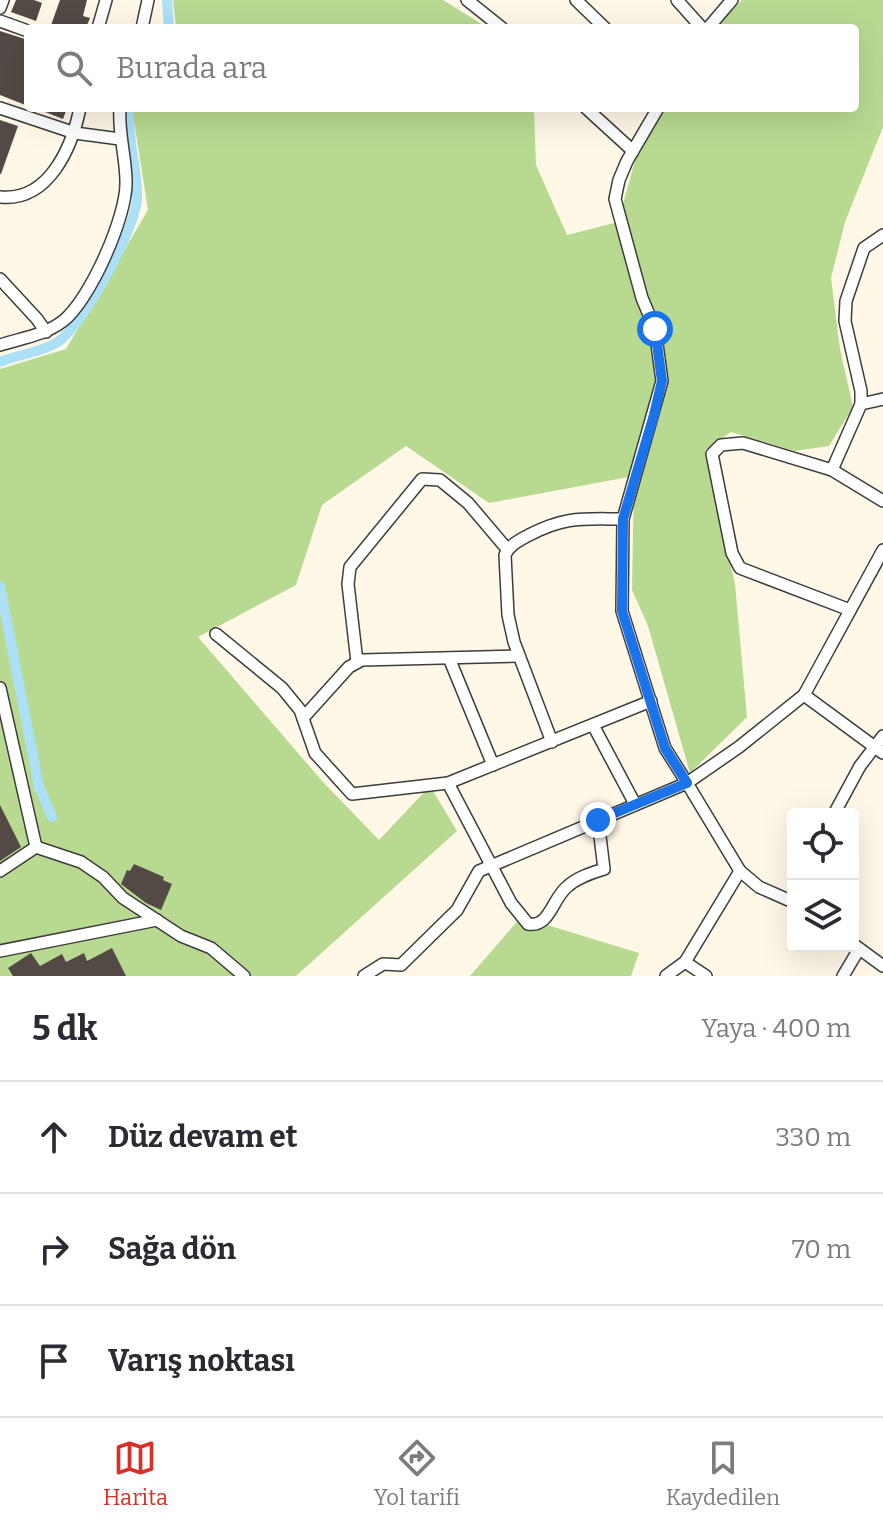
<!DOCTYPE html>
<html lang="tr">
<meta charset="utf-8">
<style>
:root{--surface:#fff;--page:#f2f2f3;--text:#2b2b33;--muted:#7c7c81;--line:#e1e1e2;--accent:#d93025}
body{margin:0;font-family:Bitter,serif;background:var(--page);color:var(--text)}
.controls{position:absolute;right:24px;bottom:24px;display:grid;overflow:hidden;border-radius:8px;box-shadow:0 8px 32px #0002}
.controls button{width:72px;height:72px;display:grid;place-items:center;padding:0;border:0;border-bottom:2px solid var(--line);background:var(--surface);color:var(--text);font:40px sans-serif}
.stop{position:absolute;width:24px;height:24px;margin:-18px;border:6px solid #1a73e8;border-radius:50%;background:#fff}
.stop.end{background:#1a73e8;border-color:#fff;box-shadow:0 2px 8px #0008}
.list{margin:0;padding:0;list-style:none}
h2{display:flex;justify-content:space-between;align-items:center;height:104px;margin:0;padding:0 32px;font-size:34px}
h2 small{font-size:26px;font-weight:400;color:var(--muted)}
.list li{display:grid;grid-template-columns:52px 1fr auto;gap:24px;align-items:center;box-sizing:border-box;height:112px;padding:0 32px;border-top:2px solid var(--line)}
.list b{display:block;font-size:30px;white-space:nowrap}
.list em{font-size:26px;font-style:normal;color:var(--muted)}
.icon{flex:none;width:44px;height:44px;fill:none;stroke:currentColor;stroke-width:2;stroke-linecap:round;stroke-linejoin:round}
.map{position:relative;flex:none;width:883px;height:976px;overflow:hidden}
.search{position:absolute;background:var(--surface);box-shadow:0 8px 32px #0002;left:24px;right:24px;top:24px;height:88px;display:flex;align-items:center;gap:20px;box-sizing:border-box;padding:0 28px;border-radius:8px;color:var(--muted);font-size:30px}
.sheet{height:440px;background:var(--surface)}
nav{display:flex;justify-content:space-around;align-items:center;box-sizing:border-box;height:112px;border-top:2px solid var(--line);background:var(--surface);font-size:22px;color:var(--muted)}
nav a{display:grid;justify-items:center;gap:4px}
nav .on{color:var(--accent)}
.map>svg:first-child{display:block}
.forest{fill:#b7da90}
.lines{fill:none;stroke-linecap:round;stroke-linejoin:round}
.canal{stroke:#abe0f7;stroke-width:10}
.building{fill:#534a46}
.minor-casing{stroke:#3d3d3d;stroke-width:14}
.minor{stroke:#fff;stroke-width:11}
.route{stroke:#1a73e8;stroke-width:10}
</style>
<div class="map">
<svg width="883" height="976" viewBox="0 0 883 976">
<rect width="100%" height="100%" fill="#fff8e7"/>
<g class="forest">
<path d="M173,0H443L488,28H176Z"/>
<path d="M742,0H883V127L845,222L831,278L840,349L853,407L829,446L795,451L731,432L705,450L735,584L747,717L690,773L648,626L632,590L634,476L489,503L406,446L322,505L296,585L198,637L323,782L379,840L430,786L457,831L296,976H0V369L66,349L148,210L132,108H534L536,165L567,235L618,222L639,146L662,108H855V28H715Z"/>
<path d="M521,917L639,953L631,976H470Z"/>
</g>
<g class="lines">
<g class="canal">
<path d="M167,0L169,28"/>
<path d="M0,362C19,354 40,353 58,342C83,325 135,230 137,199C138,169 127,138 129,108"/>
<path d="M0,586L39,787L52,817"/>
</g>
</g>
<g class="building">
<path d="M16,0H34L42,3L36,21L11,12Z"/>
<path d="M60,0H87L83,16L90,18L86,28H50Z"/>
<path d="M0,31L28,40V106L0,95Z"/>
<path d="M35,108H67L63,119Z"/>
<path d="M0,120L18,126L1,174H0Z"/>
<path d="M0,805L21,847L0,861Z"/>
<path d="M134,864L164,877L163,880L172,884L161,910L146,903L121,884L127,870L130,871Z"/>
<path d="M112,948L126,976H13L8,968L31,953L40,966L62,954L66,962L84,953L87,961Z"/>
</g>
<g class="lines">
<g class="minor-casing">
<g id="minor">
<path d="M467,0L502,28"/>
<path d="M576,0L605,28"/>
<path d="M677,0L702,28"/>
<path d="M0,8L3,0"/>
<path d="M0,21L28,31"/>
<path d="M98,28L106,0"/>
<path d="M142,28L148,0"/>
<path d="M708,28L732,0"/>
<path d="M0,108L75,133L120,139"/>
<path d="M586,108L633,151"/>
<path d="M658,108L627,161L619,180L615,199L642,298L655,329L662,381L623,519L622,611L665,748L687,783L739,747L804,695L883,550"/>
<path d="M0,197C49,202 72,147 80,108"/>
<path d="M0,279L37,319L46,332"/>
<path d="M0,345C22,338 45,335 63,321C90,300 127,216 126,182C126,157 118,133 120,108"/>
<path d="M861,404L883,399"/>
<path d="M832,470L861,404V391L845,321L846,301L864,248L883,235"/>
<path d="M850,610L740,568L732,553L712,454L721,445L743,443L832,470L883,501"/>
<path d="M216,634L282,688L300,710L315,753L352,794L448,783L651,701"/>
<path d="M449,658L493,765"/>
<path d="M357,662L348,584L350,567L422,479L440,480L468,503L507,549"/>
<path d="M0,688L36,847L0,871"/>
<path d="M804,695L883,753"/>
<path d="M303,718L349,667L362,660L519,656"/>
<path d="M593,725L635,804"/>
<path d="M552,742L514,642L508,615L505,555C509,545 520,540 529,535C566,516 582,519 623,519"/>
<path d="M448,783L511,903L528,924C550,928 552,898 568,886C578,877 592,873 604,869L598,820"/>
<path d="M834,814L860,766L883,736"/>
<path d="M36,847L81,862L103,877L123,898L181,936L211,948L244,976"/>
<path d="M853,944L883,966"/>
<path d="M0,951L157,920"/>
<path d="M685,962L706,976"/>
<path d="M364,976L383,964L401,965L457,910L479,871L687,783L740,871L759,887L793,902"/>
<path d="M666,976L685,962L740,871"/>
<path d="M843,976L859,949"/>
</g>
</g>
<use href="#minor" class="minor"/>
</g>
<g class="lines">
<path class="route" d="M598,820L687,783L665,748L622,611L623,519L654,415L662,381L655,329"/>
</g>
</svg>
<div class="controls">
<button><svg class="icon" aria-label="locate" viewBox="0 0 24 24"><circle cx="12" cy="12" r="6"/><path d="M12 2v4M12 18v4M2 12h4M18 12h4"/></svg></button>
<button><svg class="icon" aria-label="layers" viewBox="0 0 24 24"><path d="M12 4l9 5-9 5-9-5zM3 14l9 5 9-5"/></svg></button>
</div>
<div class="stop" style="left:655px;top:329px"></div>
<div class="stop end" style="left:598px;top:820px"></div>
<div class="search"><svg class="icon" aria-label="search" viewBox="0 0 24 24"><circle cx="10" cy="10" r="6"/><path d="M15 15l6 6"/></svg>Burada ara</div>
</div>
<section class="sheet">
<h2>5 dk<small>Yaya · 400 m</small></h2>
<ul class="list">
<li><svg class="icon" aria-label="ahead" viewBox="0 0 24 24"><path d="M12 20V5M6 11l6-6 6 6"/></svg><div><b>Düz devam et</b></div><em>330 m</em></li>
<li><svg class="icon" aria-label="right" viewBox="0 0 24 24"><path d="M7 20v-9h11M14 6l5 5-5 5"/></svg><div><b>Sağa dön</b></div><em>70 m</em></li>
<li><svg class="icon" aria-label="arrive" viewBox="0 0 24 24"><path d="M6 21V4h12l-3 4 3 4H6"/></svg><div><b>Varış noktası</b></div></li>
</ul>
</section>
<nav>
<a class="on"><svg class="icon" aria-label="map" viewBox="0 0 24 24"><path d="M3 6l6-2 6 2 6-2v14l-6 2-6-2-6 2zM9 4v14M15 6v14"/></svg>Harita</a>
<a><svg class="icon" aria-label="directions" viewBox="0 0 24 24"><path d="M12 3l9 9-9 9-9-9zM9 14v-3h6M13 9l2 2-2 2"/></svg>Yol tarifi</a>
<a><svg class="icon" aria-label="saved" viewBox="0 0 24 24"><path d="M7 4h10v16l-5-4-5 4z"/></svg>Kaydedilen</a>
</nav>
